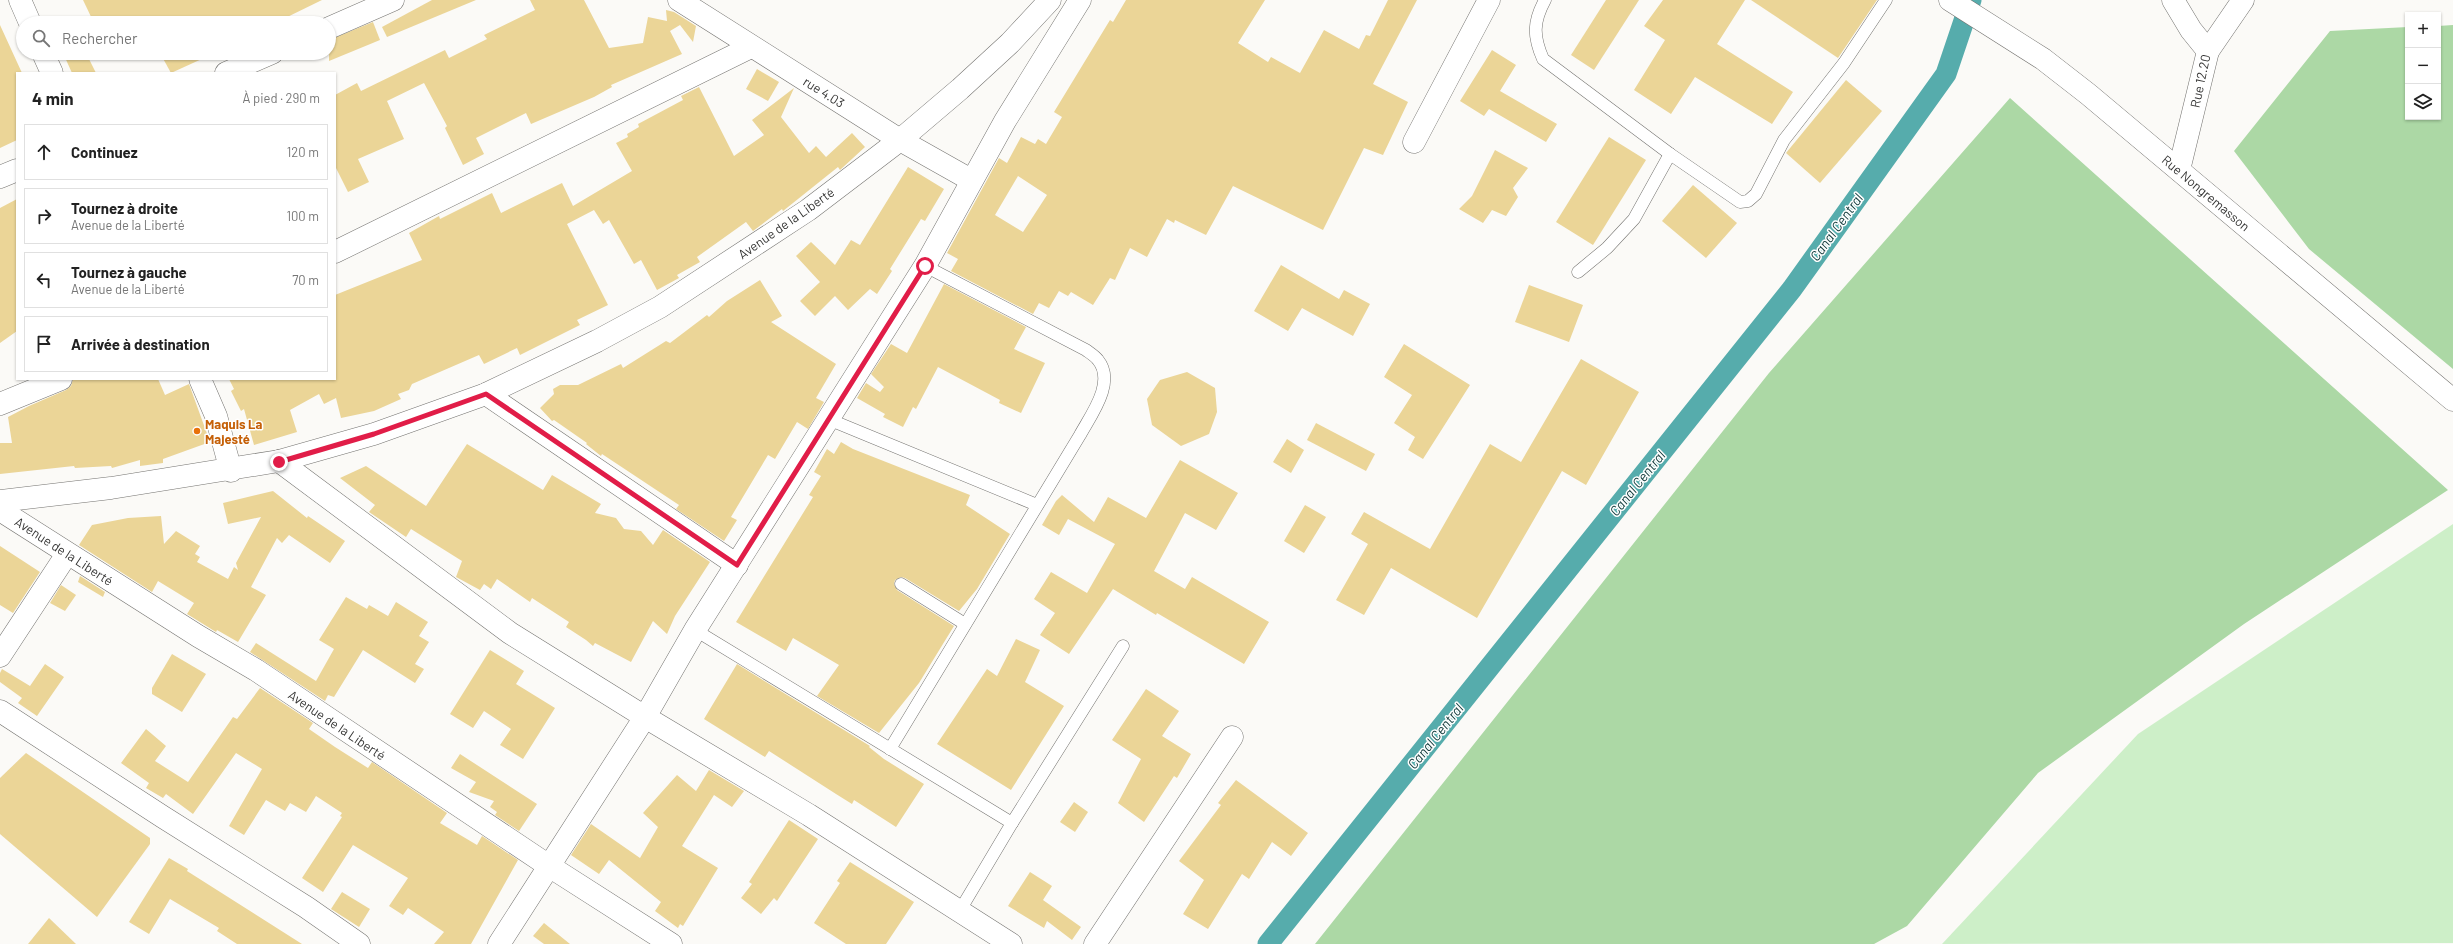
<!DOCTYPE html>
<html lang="fr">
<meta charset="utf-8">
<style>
:root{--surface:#fff;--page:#f2f2f2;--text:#222;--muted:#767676;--line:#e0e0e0}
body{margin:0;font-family:Barlow,sans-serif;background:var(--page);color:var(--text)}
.controls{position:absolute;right:12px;top:12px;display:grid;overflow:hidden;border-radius:0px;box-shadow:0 1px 3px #0004}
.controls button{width:36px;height:36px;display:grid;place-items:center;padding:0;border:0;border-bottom:1px solid var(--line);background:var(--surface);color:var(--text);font:20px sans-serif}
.stop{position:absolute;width:12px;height:12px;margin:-9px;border:3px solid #e11d48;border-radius:50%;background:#fff}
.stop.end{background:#e11d48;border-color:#fff;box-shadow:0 1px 4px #0008}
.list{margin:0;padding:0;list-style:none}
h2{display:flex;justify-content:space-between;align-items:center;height:52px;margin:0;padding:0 16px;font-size:17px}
h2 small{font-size:13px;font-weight:400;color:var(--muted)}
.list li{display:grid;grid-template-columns:26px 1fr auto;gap:12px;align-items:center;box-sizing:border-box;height:56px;margin:0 8px 8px;padding:0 8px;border:1px solid var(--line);border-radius:0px}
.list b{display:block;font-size:15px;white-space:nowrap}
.list p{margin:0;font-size:13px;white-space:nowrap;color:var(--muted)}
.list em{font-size:13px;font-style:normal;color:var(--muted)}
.icon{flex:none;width:22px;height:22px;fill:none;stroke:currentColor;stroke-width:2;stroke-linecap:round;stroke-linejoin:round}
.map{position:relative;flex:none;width:2453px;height:944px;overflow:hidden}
.search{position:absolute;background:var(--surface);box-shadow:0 1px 3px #0004;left:16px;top:16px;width:320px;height:44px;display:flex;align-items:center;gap:10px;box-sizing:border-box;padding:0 14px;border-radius:22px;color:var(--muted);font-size:15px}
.panel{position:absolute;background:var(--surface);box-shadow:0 1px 3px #0004;left:16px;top:72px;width:320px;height:308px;border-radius:0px}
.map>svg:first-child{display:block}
.green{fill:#cdefc8}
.forest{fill:#acd8a5}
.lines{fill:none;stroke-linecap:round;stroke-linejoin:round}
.canal{stroke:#56acac;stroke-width:21}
.building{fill:#ebd597;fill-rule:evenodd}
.lane-casing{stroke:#747370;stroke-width:13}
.street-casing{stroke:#747370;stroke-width:23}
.secondary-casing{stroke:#747370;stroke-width:23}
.lane{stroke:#fff;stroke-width:12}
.street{stroke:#fff;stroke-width:22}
.secondary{stroke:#fff;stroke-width:22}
.route{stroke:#e11d48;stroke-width:5}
.food-dot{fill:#e8710a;stroke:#fff;stroke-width:1.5}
.labels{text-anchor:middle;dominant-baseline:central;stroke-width:3;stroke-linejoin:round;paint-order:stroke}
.street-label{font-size:13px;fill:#353534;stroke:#fff}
.food-label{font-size:13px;font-weight:bold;fill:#c56008;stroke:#fff;text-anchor:start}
.water-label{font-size:14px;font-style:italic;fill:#174040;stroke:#fff}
</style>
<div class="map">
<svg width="2453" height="944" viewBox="0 0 2453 944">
<rect width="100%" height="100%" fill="#fbfaf7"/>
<path class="green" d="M2453,524V943L1942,944L2138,734Z"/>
<g class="forest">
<path d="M2453,25V369L2309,249L2234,151L2330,31L2408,27V117H2438V26Z"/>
<path d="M2010,98L2448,490L2244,624L2038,773L1907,926L1874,944H1315L1769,373Z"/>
</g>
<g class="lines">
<path class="canal" d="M1268,944L1792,289L1946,74L1971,0"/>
</g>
<g class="building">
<path d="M83,0H322L275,23H94Z"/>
<path d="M432,0H476L387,37L382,27Z"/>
<path d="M530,0H584L609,48L643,43L648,17L667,21L666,10L674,12L696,26L693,42L680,25L670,31L682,54L611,85L612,87L594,97L531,124L526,113L476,138L484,154L463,165L445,128L447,126L424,83L387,101L404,139L358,159L369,182L348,192L335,166V95L357,83L361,91L445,50L449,58L487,39L484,35L535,10Z"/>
<path d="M1126,0H1265L1238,43L1268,62L1271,57L1300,73L1324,30L1359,49L1366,35L1370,36L1388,0H1417L1373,84L1408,102L1383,155L1364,148L1323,230L1233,186L1206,235L1175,220L1174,223L1167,219L1147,257L1130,248L1115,280L1110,278L1093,305L1071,292L1068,296L1059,291L1049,308L1039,303L1033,314L951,271L958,259L947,253L999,158L1007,163L1021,137L1035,144L1038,139L1046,144L1062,117L1054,112L1110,20L1113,22ZM1018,176L1047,195L1023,232L995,215Z"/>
<path d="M1606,0H1639L1594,70L1571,55Z"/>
<path d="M1663,0H1745L1717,44L1793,92L1772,124L1695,77L1671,114L1634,90L1665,40L1644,26Z"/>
<path d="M1751,0H1877L1838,58Z"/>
<path d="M373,22L380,40L329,61V40Z"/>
<path d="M0,25L22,73H17V140L0,148Z"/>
<path d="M1492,50L1516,65L1500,91L1557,124L1546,142L1489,109L1484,116L1460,101Z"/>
<path d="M63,53H86L96,73H72Z"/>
<path d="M160,53H215L171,73Z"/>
<path d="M757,69L779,82L768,101L746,89Z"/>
<path d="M1846,80L1882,111L1820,183L1786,153Z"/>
<path d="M699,87L734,156L764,135L752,120L794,88L781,117L809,153L816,146L826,157L852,133L865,147L840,170L838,167L783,211L782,209L753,231L746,222L697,257L700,262L677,275L679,278L657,290L641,260L634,264L609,220L603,224L594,210L567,224L608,305L577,320L580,325L520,355L517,348L484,364L479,355L412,384L409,390L398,394L401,399L374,411L341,418L336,398L324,404L319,394L290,410L297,432L254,445L244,409L241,411L231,391L234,389L229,379H335V295L422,260L409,233L439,216L440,219L492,193L501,213L562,183L573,206L632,171L616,143L628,137L627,134L639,127L638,124L683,100L681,96Z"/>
<path d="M1609,137L1646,160L1593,245L1556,222Z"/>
<path d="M1495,150L1528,168L1513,188L1518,197L1506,216L1492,210L1483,223L1459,209L1472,196Z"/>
<path d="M908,167L944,189L925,221L921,219L890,269L892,271L877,294L870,289L848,310L835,296L815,316L800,301L820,282L796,256L811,242L835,265L851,240L860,245Z"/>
<path d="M1693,185L1737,223L1706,258L1662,221Z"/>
<path d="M17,199V331L0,343V208Z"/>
<path d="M1281,265L1339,299L1344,290L1370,304L1353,336L1302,308L1288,331L1254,311Z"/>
<path d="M760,280L782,316L771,322L836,364L816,398L824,402L808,429L797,422L775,459L768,455L731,517L737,520L724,541L676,509L679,505L602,454L601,456L586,444L587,443L554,420L552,421L540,408L554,394L553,389L560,385H578L621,364L623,368L666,341L670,343L707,315L709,317L727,301Z"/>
<path d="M944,284L1026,327L1014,349L1045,363L1021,413L999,403L1000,400L938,367L916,409L913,407L903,427L883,417L885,414L857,398L866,383L880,392L884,387L871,374L891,344L907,353Z"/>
<path d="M1529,285L1583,305L1569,342L1515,322Z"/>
<path d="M1404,344L1470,385L1423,459L1408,450L1415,437L1394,423L1412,395L1384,377Z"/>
<path d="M1581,359L1639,392L1586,485L1562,471L1477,618L1391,568L1364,615L1336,600L1368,544L1351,534L1364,512L1430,549L1490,444L1521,462Z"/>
<path d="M1187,372L1215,388L1217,412L1209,434L1181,446L1152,425L1147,399L1160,380Z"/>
<path d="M73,379H158L165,395L189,384L210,442L163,459V463L140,466V460L112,468L111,466L75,468L74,466L0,474V443H12L8,417L29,406L66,390L71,386Z"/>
<path d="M1316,423L1375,454L1366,471L1307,440Z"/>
<path d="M1287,439L1304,450L1291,473L1273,462Z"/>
<path d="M841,442L853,449L970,495L966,505L1010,534L977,589L959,611L905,578L901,577L895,580L894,584L897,590L954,626L919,683L879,733L817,696L839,665L793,638L786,651L736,622L813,497L809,495L821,476L814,472L827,449L834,454Z"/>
<path d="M467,444L543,490L552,475L601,504L595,513L616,518L624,529L641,531L653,545L663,530L710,562L675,616L667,634L653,621L631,662L595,643L593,646L586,640L566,627L569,622L532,598L530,602L497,579L491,589L484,584L480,590L456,577L462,561L411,529L406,537L369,512L375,505L340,478L366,466L426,506Z"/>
<path d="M1180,460L1238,493L1216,530L1185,513L1154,571L1185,589L1192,577L1269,622L1244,664L1157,613L1156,615L1113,589L1069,654L1040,635L1055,613L1034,599L1051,572L1087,593L1115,544L1068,519L1059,535L1042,525L1056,501L1062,495L1094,522L1108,497L1146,518Z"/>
<path d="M273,491L307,518L308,516L345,541L330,563L289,535L282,543L277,538L251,587L266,595L238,642L217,630L216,632L187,614L194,603L158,581L152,592L79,545L92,525L128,518L161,516L164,544L176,531L200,546L195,554L200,557L197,562L228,579L234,567L238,570L236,563L261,517L228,524L223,503Z"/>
<path d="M1305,505L1326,517L1304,553L1284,541Z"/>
<path d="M0,546L40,572L13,613L0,605Z"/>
<path d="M80,576L105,592L103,597L78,582Z"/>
<path d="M61,585L76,595L65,611L50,603Z"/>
<path d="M346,597L367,609L369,605L388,616L396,602L428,622L419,636L429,642L415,664L424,669L415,683L363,650L334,697L328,695L325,701L250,652L256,643L316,681L334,649L319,640Z"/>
<path d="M1016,639L1040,650L1025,682L1064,706L1011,790L937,744L987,669L997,676Z"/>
<path d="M490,650L524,671L516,684L555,708L523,759L500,745L511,729L484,711L473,728L450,714Z"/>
<path d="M172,654L206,674L182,712L152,694V688Z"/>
<path d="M45,664L64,677L37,716L18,703L22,698L0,682V673L2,669L30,686Z"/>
<path d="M737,664L870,746L869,747L884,759L924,784L896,827L854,800L852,804L836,794L769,751L765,757L704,719Z"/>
<path d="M260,688L313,723L309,729L335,747L368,768L372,762L447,813L440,823L477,845L482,836L518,860L471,944H434L444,932L408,908L403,915L389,906L408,878L353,845L323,892L302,878L342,817L340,816L342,813L316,796L306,812L290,803L285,811L266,800L244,835L229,826L262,769L236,753L193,814L166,794L163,798L146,788L149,783L121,763L146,729L166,746L155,761L188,782L233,717L237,719Z"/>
<path d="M1146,689L1179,711L1162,736L1191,754L1177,778L1174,776L1144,822L1118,803L1141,759L1112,740Z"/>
<path d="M26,753L150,838V844L97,917L0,834V778Z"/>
<path d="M460,754L537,804L519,831L495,815L497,812L490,807L494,801L469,792L476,782L451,768Z"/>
<path d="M709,770L744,791L732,807L714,795L682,846L718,868L683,926L680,924L678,928L655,911L661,902L609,860L599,874L571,855L591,824L640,858L658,827L643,813L677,775L696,791Z"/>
<path d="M1236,780L1308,833L1291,856L1272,842L1249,879L1242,874L1208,929L1183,914L1204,880L1179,861L1221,805L1218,803Z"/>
<path d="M1074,802L1088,812L1075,832L1060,822Z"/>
<path d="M789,820L818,839L777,901L774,898L761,914L741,898L752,884L749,882Z"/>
<path d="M169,858L188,869L187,871L302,944H237L217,931L219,928L170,899L149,934L129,922Z"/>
<path d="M850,862L914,902L886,944H846L814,923L840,883L837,881Z"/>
<path d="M1030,872L1052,886L1043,900L1081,927L1072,940L1047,921L1044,928L1008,906Z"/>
<path d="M342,892L370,909L359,927L331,909Z"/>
<path d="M49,918L76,944H28Z"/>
<path d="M544,923L570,944H544L533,936Z"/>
</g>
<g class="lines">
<g class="lane-casing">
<g id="lane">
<path d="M1545,0C1533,22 1533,36 1543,59L1670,154L1740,202L1748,201L1756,194L1784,140L1844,63L1886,0"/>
<path d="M1578,272L1607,248L1634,219L1670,154"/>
<path d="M828,419L1037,505"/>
<path d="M901,584L965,624"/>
<path d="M695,630L1012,823L1123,646"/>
<path d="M890,749L1080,435C1091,415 1116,382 1098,360C1095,356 1090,353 1086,350L925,266"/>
<path d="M959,912L1012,823"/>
</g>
</g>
<g class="street-casing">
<g id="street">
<path d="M20,0L30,23"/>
<path d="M679,0L900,140L971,180"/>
<path d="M2173,0L2191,30L2208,51L2179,170"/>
<path d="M329,28L393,0"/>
<path d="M2208,51L2243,0"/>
<path d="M43,53L52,73"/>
<path d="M226,73L272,53"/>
<path d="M1414,142L1489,0"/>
<path d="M0,177L17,170"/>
<path d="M335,252L751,47"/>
<path d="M200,379L216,416L231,471"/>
<path d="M486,394L737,565"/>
<path d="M0,404L61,379"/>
<path d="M279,461L510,633L645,717L809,815L1011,944"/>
<path d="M0,510L198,636L256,670L549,866L671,944"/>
<path d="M0,656L67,554"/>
<path d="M0,711L163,817L306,907L359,944"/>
<path d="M499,944L645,717L695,630L925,266L1005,121L1080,0"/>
<path d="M1095,944L1232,737"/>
</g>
</g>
<g class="secondary-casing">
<g id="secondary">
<path d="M1950,0L2043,59L2088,94L2453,400"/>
<path d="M0,501L111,488L279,461L374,434L486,394L597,341L660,307L808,210L900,140L960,89L1010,43L1050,0"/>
</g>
</g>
<use href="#lane" class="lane"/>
<use href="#street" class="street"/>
<use href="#secondary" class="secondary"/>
</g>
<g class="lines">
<path class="route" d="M279,462L374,434L486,394L737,565L925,266"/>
</g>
<circle class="food-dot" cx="197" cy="431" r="4"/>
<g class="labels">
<g class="street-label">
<text transform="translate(2200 81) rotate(-78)">Rue 12.20</text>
<text transform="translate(824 92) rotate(32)">rue 4.03</text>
<text transform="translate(2206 193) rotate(40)">Rue Nongremasson</text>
<text transform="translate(786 223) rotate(-35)">Avenue de la Liberté</text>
<text transform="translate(64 551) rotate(33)">Avenue de la Liberté</text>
<text transform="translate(337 725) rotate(34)">Avenue de la Liberté</text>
</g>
<g class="food-label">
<text x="205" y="424">Maquis La<tspan x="205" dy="15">Majesté</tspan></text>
</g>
<g class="water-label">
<text transform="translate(1836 227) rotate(-54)">Canal Central</text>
<text transform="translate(1637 483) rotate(-51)">Canal Central</text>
<text transform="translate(1435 736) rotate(-51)">Canal Central</text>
</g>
</g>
</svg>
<div class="controls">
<button>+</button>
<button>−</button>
<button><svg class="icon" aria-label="layers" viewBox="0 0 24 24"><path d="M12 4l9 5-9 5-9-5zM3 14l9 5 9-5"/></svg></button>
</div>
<div class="stop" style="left:925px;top:266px"></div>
<div class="stop end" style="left:279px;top:462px"></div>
<div class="search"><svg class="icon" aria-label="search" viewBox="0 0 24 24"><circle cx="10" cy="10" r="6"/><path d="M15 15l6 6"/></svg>Rechercher</div>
<section class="panel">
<h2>4 min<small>À pied · 290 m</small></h2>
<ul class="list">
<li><svg class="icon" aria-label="ahead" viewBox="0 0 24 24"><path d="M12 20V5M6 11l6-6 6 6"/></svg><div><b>Continuez</b></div><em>120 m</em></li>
<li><svg class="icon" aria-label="right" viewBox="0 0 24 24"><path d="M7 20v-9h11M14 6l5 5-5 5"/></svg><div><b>Tournez à droite</b><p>Avenue de la Liberté</p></div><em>100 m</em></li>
<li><svg class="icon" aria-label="left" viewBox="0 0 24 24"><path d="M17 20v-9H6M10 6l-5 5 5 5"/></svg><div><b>Tournez à gauche</b><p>Avenue de la Liberté</p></div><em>70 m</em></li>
<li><svg class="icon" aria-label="arrive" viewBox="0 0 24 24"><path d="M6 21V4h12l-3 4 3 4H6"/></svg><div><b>Arrivée à destination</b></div></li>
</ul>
</section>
</div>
